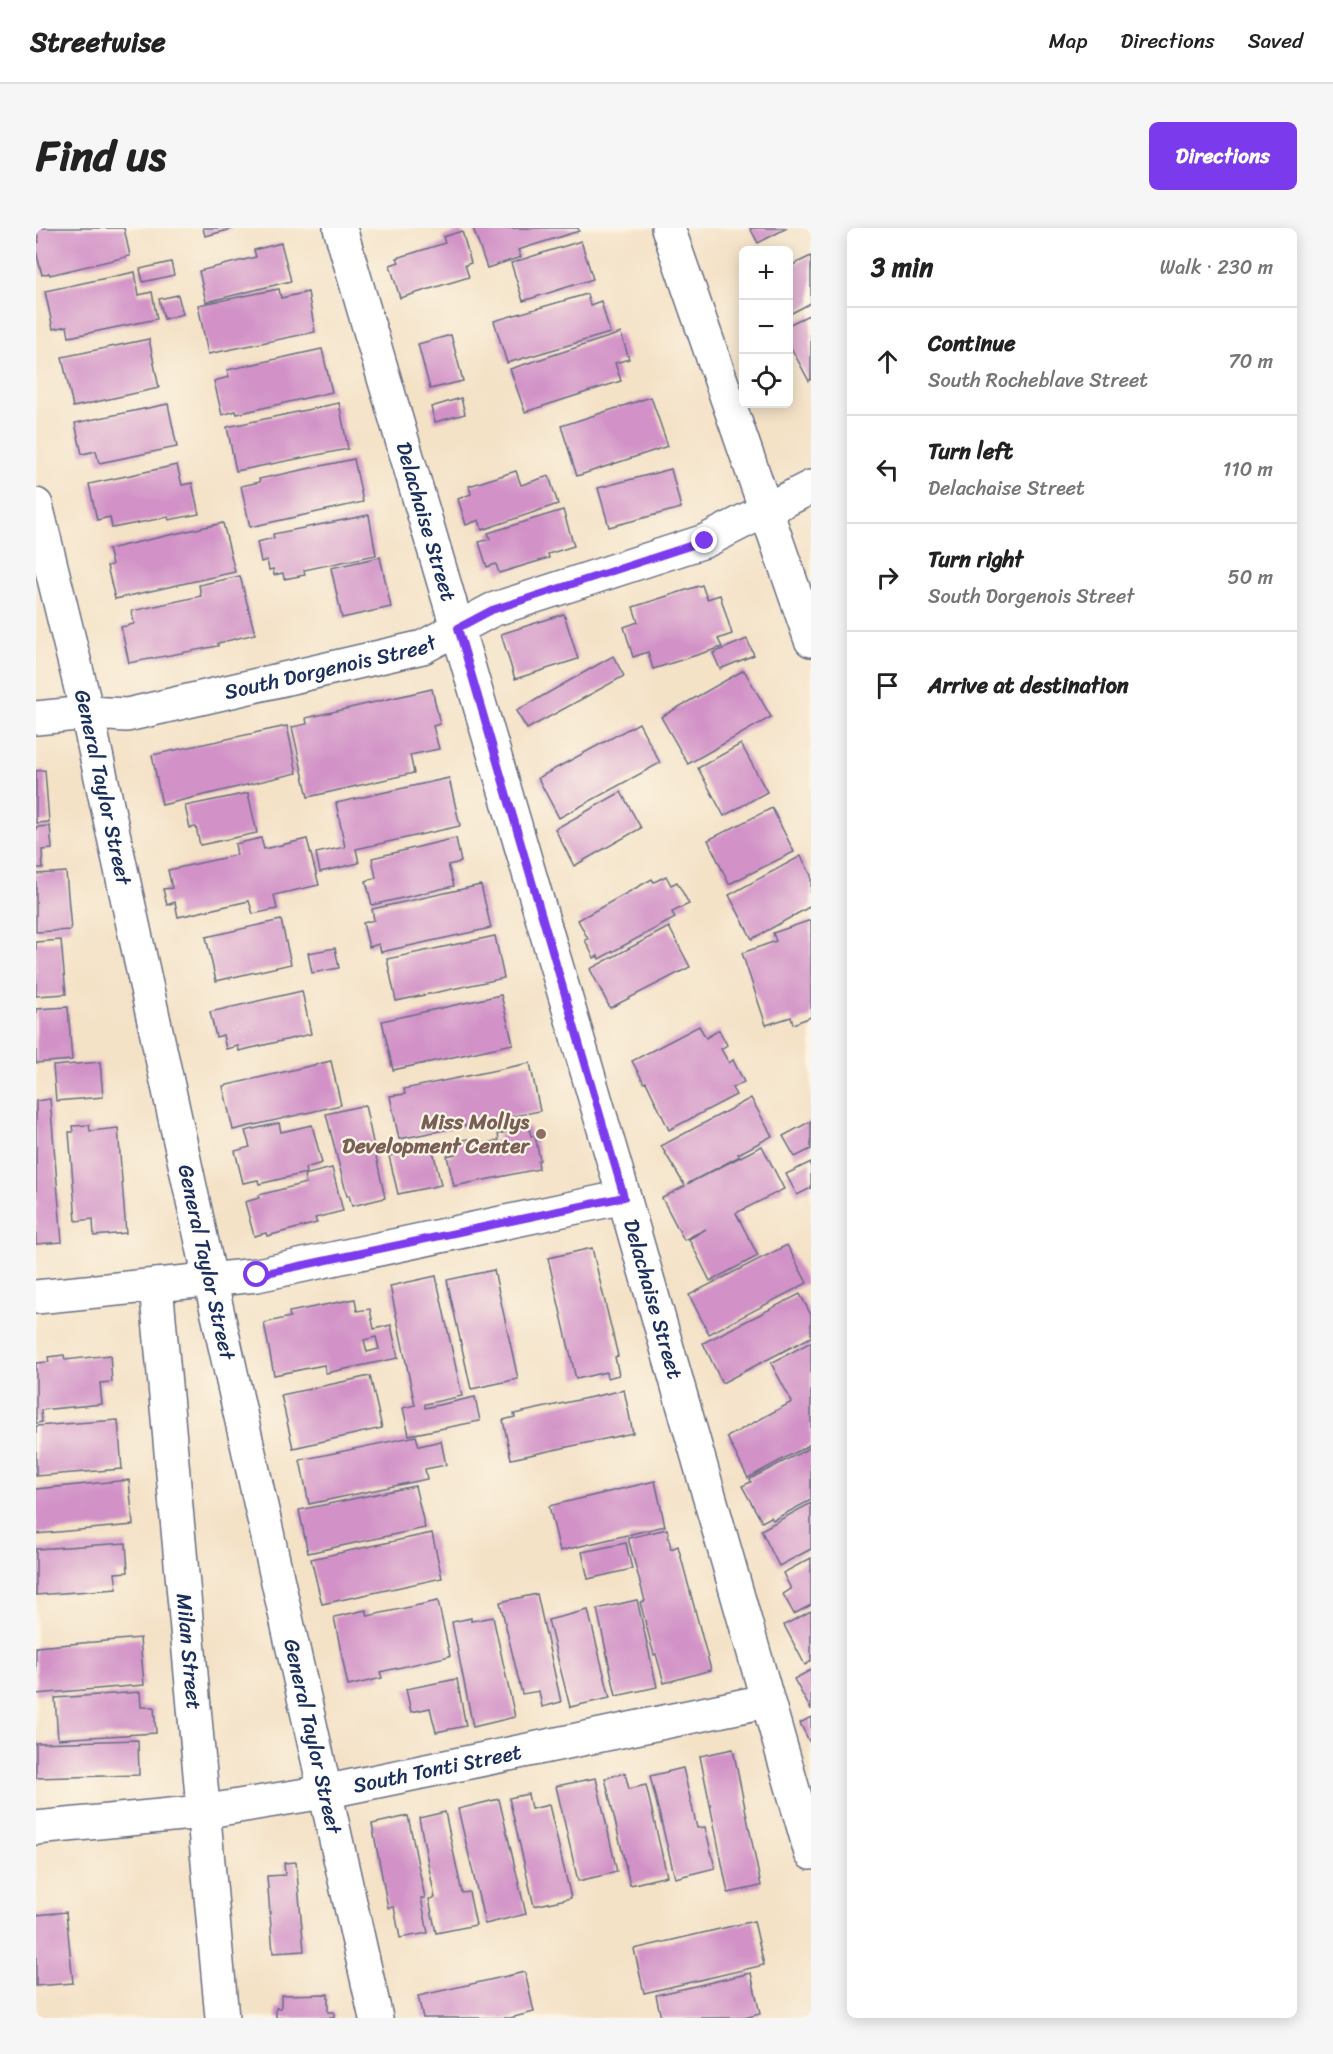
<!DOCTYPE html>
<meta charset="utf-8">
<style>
:root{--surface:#fff;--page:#f6f6f6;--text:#222;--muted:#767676;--line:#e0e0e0;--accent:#7c3aed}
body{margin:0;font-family:Sriracha,sans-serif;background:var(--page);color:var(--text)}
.controls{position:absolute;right:18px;top:18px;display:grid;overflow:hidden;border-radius:9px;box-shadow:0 3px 15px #0003}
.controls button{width:54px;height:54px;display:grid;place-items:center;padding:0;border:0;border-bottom:2px solid var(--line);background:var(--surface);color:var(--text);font:30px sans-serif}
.stop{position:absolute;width:18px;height:18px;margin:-14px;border:4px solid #7c3aed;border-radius:50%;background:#fff}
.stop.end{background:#7c3aed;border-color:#fff;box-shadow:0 2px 6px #0008}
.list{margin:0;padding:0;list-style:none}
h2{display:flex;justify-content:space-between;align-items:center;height:78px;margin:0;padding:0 24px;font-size:26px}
h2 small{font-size:20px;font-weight:400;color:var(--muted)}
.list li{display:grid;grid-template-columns:39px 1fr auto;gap:18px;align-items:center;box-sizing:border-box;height:108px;padding:0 24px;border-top:2px solid var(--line)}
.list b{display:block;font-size:22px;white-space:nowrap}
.list p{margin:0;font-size:20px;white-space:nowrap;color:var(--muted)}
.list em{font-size:20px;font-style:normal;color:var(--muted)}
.icon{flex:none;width:33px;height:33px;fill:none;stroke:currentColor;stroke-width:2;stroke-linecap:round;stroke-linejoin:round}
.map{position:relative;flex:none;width:775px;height:1790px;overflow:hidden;border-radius:9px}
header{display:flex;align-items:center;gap:36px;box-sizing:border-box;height:84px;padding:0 30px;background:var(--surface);border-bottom:2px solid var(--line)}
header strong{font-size:28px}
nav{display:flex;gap:33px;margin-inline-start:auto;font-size:21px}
.intro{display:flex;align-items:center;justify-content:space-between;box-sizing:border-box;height:144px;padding:0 36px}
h1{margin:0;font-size:42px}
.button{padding:15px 27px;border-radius:9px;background:var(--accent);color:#fff;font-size:21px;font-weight:700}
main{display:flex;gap:36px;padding:0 36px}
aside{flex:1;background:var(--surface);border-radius:9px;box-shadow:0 3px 15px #0003}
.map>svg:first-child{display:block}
.building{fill:#d292c7;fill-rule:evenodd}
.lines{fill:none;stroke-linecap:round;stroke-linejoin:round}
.street-casing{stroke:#676e83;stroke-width:36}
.street{stroke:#fff;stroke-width:33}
.route{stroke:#7c3aed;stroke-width:8}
.education-dot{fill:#8d6e63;stroke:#fcf5e5;stroke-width:2}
.labels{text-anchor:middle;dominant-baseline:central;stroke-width:4.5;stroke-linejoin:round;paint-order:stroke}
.street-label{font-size:21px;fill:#1b2f5e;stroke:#fcf5e5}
.education-label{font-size:21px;font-weight:bold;fill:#785e54;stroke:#fcf5e5;text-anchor:end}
</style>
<header>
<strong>Streetwise</strong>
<nav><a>Map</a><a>Directions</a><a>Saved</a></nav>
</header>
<div class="intro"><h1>Find us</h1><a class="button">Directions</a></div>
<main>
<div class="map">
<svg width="775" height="1790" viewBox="0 0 775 1790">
<rect width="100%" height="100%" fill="#fcf5e5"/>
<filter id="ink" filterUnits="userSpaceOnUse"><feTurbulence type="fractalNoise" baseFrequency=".0167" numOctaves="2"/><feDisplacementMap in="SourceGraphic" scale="12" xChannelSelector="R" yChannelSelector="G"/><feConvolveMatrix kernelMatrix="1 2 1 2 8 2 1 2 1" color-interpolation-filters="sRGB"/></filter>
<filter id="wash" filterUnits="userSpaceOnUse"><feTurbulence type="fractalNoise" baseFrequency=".008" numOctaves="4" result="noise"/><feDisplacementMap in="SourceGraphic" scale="24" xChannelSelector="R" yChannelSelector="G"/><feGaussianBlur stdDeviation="1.35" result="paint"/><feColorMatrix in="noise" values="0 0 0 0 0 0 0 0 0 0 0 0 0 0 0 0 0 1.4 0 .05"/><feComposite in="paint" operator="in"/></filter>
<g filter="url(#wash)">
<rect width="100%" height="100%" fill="#f4e2c7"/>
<g id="blocks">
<g class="building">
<path d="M0,0H88L94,28L14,47L13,45L6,47L0,23V15L3,14Z"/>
<path d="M167,0H195L196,1L169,8Z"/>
<path d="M437,0H542L543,3L482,22L485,29L451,40Z"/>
<path d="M714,0H751L722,15Z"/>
<path d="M426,3L435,35L429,37L433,49L364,70L354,37L363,34L361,30L409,15L407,9Z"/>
<path d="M545,13L557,51L487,73L475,35Z"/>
<path d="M245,15L255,53L170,74L163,43L220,29L218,22Z"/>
<path d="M775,28V75L752,87V39Z"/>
<path d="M135,34L138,47L107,54L104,41Z"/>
<path d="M99,44L103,67L116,64L121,91L33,109L31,98L17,101L9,63Z"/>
<path d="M243,61L245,70L272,64L279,104L172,126L162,77Z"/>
<path d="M551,66L554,77L565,73L574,105L471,135L458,93Z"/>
<path d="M142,67L147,86L128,91L123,71Z"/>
<path d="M775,86V151L773,153L752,114V97Z"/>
<path d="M585,105L593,131L579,135L585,153L489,184L474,141Z"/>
<path d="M415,107L427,153L394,161L382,116Z"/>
<path d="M113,111L123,160L37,179L26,129Z"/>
<path d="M286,121L296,164L201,186L200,183L186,187L178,153L193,149L191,142Z"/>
<path d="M615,169L632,218L541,248L525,198Z"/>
<path d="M425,170L429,186L399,194L395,179Z"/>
<path d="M303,175L312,221L200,243L191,199Z"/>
<path d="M132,176L141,219L63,235L60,223L46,226L39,195Z"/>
<path d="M318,231L327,274L214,299L205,258L224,254L223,251Z"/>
<path d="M141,237L146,257L156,255L163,286L133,292L132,289L76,300L74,289L61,292L53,256Z"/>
<path d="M635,241L645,280L573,299L562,260Z"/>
<path d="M480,243L485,257L513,248L522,276L446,302L443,292L430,297L422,271L435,266L433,258Z"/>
<path d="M527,282L538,318L512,326L513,330L463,345L460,336L451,339L443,314L454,311L452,305Z"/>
<path d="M333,287L340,327L268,342L269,347L248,351L247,345L238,347L237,341L233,342L231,332L225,334L221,314L238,310L237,306Z"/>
<path d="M187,295L199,344L79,371L71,338L76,337L72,321Z"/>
<path d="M344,329L355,379L306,390L295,340Z"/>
<path d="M204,348L219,406L182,415V418L93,435L85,399L98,396L96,383L165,368L163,357Z"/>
<path d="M666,357L671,371L684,367L696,406L682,411L686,419L617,441L612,424L597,429L588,399L602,394L597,379Z"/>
<path d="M528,386L542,431L479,451L465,406Z"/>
<path d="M711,411L718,427L684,441L677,425Z"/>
<path d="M577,428L588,448L491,501L480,483Z"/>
<path d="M708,442L735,489L652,536L625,489Z"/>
<path d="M396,461L404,496L397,498L403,521L374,527L378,545L272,569L256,499L271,496L270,490Z"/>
<path d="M603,495L624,535L523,590L502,550Z"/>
<path d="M251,498L261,545L126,577L116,527Z"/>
<path d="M705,516L731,564L688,588L662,540Z"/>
<path d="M9,542L13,594L0,595V543Z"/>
<path d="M413,550L424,598L320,621L323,635L284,644L280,625L309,619L300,575Z"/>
<path d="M585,564L605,600L538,638L519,601Z"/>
<path d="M212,565L221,605L164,617L160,599L154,600L149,578Z"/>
<path d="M736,580L758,624L693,656L672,612Z"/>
<path d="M14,598L16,621L6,622L7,640H0V599Z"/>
<path d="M225,610L228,621L271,611L283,657L238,667L241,681L217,686L213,673L142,689L139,674L131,677L127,661L136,660L132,642L201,627L199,616Z"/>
<path d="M420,610L425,634L412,637L418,658L336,677L330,653L340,650L336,630Z"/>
<path d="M765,628L775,647V678L716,711L693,667Z"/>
<path d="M30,644L35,702L0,704V646Z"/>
<path d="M630,648L635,657L641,654L653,676L636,684L639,690L563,731L562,728L558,730L549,712L552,711L542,692L616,651L618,654Z"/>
<path d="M445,657L455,700L345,724L343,716L333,719L327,695L338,692L336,681Z"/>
<path d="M245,692L255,736L180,753L170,709Z"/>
<path d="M775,692V789L757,796L755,789L730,797L706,725L740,713L737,705Z"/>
<path d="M633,699L654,739L574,780L554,741Z"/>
<path d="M459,708L468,750L360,773L351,731Z"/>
<path d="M25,712L30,766L0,768V714Z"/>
<path d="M299,720L303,740L276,745L272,725Z"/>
<path d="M266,763L275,806L203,823L202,818L190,821L187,807L180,809L174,784Z"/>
<path d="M465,767L477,816L357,842L346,793Z"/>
<path d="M32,779L36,832L0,835V781Z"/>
<path d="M663,798L670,810L683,802L691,817L685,821L693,835L697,832L708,854L696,860L700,867L633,902L610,854L608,855L596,833Z"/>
<path d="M295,833L305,877L197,902L187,858Z"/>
<path d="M64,834L67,869L20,873L17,838Z"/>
<path d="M494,835L504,883L363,911L354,868L369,866L368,861Z"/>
<path d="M715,870L736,908L702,926L704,928L651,956L726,918L748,961L700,985L722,1028L674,1053L653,1011L670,1001L648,1012L626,970L649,958L625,918Z"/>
<path d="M14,871L26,1014L0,1016V873Z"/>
<path d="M329,877L349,970L316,978L313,967L311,968L290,886Z"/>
<path d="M775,893V921L759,929L747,908Z"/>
<path d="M243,895L245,904L276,897L286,935L269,940L270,945L223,956L222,952L207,955L199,923L214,919L209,903Z"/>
<path d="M53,897L54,903L82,900L90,1005L58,1008L57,991L40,993L33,904H37L36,898Z"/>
<path d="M493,899L495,908H499L504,932L502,933L503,941L418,958L411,928L420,926L417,913L433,911L435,919L463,912L462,906Z"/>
<path d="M396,918L405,957L362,966L353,928Z"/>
<path d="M775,934V960L761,967L750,946Z"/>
<path d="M296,940L307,983L279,990L281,995L231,1008L230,1005L218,1008L209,974L223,970V967L270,955L268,947Z"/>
<path d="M751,1017L771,1055L673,1106L653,1067Z"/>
<path d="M556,1020L582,1128L579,1129L583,1147L571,1150L570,1144L540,1151L512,1030Z"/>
<path d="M458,1042L482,1151L435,1161L411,1052Z"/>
<path d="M400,1048L426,1168L389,1176V1180L439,1169L444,1193L373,1207L367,1180L379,1177L354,1058Z"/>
<path d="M764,1066L775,1087V1109L686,1155L667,1115Z"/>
<path d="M319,1071L321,1083L334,1081L338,1101L355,1097L362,1130L290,1145L288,1137L238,1147L228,1095L254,1089L253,1084ZM340,1109L343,1121L331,1124L328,1112Z"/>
<path d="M775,1114V1216L712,1250L691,1209L756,1174L735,1135Z"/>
<path d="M28,1127L29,1132L74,1127L76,1154L64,1155L66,1176L5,1182L6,1194L0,1195V1135L13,1134L12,1129Z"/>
<path d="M334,1148L346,1200L257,1220L245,1167Z"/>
<path d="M588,1162L597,1205L475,1231L467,1192L479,1189L478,1186Z"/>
<path d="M82,1192L86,1241L0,1248V1198Z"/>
<path d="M380,1208L383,1218L405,1213L410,1237L389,1241L391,1251L273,1276L264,1232Z"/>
<path d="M775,1219V1272L737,1292L735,1289L726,1294L706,1258L715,1254L714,1251Z"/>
<path d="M93,1252L97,1297L0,1306V1261Z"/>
<path d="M619,1253L629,1298L524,1323L513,1278Z"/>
<path d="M379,1258L389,1300L272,1325L263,1282Z"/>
<path d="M775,1275V1321L743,1338L725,1302Z"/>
<path d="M631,1301L635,1321L642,1318L675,1442L628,1455L620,1426L618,1427L604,1374L609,1373L592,1310Z"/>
<path d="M396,1305L406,1350L286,1376L275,1331Z"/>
<path d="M90,1315L92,1344L79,1345L81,1361L0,1367V1321Z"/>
<path d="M590,1315L596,1341L552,1351L546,1324Z"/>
<path d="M775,1330V1377L758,1386L747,1366L755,1361L747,1345Z"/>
<path d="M501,1366L525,1474L506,1479L503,1463L486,1466L464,1374Z"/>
<path d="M601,1372L621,1459L580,1468L561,1381Z"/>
<path d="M402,1373L414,1428L344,1444L346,1450L312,1458L298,1389L330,1382L332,1388Z"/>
<path d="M552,1382L574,1470L534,1479L512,1392Z"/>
<path d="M775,1383V1433L769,1437L748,1397Z"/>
<path d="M457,1389L479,1489L437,1499L416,1394L435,1390V1393Z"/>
<path d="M104,1410L108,1457L0,1466V1419Z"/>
<path d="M775,1442V1482L758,1451Z"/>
<path d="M421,1451L430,1498L400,1504L394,1480L375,1484L370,1461Z"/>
<path d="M104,1464L105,1479H118L120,1505L22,1511L19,1470Z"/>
<path d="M775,1489V1517L764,1495Z"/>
<path d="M102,1512L103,1547L0,1550V1515Z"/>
<path d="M697,1521L725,1658L692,1665L664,1528Z"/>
<path d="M647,1540L661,1600L669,1599L679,1640L639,1650L614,1548Z"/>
<path d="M589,1545L593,1561L610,1557L631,1648L594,1657L569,1550Z"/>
<path d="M560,1550L581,1644L542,1653L520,1558Z"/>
<path d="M492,1566L495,1581L513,1577L535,1670L498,1678L473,1570Z"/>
<path d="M463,1571L490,1686L449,1696L422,1581Z"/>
<path d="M409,1584L426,1665L433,1664L440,1697L400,1705L393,1671L399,1670L383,1590Z"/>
<path d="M372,1588L389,1670H385L392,1705L364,1710L358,1679L352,1680L336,1596Z"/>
<path d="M260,1634L268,1723L237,1725L231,1648L249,1647L248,1635Z"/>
<path d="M30,1684L37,1755L0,1758V1687Z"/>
<path d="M718,1693L728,1737L608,1765L598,1721Z"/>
<path d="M489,1744L498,1784L474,1790H387L382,1768Z"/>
<path d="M715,1745L724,1786L708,1790H625L620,1767Z"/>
<path d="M292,1766V1784H298V1790H240V1780H245V1767Z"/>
</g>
</g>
</g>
<g filter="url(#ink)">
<use href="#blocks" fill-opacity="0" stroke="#676e83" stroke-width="1.5"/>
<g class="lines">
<g class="street-casing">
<g id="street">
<path id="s1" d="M304,0L588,969L775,1625"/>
<path d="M632,0L775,412"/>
<path id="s2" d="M0,277L51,485L174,1051L340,1790"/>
<path id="s3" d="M0,490L51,485L91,487L387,419L456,382L669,313L775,259"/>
<path id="s4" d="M120,1057L186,1790"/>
<path d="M0,1069L221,1047L588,969"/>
<path id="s5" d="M0,1600L166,1584L288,1564L730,1473"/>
</g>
</g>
<use href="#street" class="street"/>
</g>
</g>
<g class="lines" filter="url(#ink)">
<path class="route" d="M221,1047L588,969L422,400L456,382L669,313"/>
</g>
<circle class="education-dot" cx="505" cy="906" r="6"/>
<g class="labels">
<g class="street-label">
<text stroke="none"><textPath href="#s1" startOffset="306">Delachaise Street</textPath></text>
<text stroke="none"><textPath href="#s3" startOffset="300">South Dorgenois Street</textPath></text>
<text stroke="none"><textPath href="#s2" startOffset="290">General Taylor Street</textPath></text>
<text stroke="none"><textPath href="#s2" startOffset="776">General Taylor Street</textPath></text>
<text stroke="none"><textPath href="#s1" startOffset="1116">Delachaise Street</textPath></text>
<text stroke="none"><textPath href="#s4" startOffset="368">Milan Street</textPath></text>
<text stroke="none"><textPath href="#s2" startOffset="1262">General Taylor Street</textPath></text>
<text stroke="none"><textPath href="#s5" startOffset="406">South Tonti Street</textPath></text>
</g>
<g class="education-label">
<text x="493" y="894">Miss Mollys<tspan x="493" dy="24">Development Center</tspan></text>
</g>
</g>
</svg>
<div class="controls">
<button>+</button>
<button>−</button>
<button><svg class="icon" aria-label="locate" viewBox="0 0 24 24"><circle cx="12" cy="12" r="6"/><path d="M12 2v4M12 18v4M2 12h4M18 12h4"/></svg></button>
</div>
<div class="stop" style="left:221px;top:1047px"></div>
<div class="stop end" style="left:669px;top:313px"></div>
</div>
<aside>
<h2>3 min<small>Walk · 230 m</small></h2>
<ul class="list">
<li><svg class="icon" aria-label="ahead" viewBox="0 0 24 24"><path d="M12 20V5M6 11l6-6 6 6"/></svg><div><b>Continue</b><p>South Rocheblave Street</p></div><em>70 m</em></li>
<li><svg class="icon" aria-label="left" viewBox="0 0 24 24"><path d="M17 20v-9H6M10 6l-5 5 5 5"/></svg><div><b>Turn left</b><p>Delachaise Street</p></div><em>110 m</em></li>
<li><svg class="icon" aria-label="right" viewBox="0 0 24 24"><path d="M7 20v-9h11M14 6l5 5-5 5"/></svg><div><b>Turn right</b><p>South Dorgenois Street</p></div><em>50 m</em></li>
<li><svg class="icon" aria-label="arrive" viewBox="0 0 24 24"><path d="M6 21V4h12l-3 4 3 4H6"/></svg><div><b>Arrive at destination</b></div></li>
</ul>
</aside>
</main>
